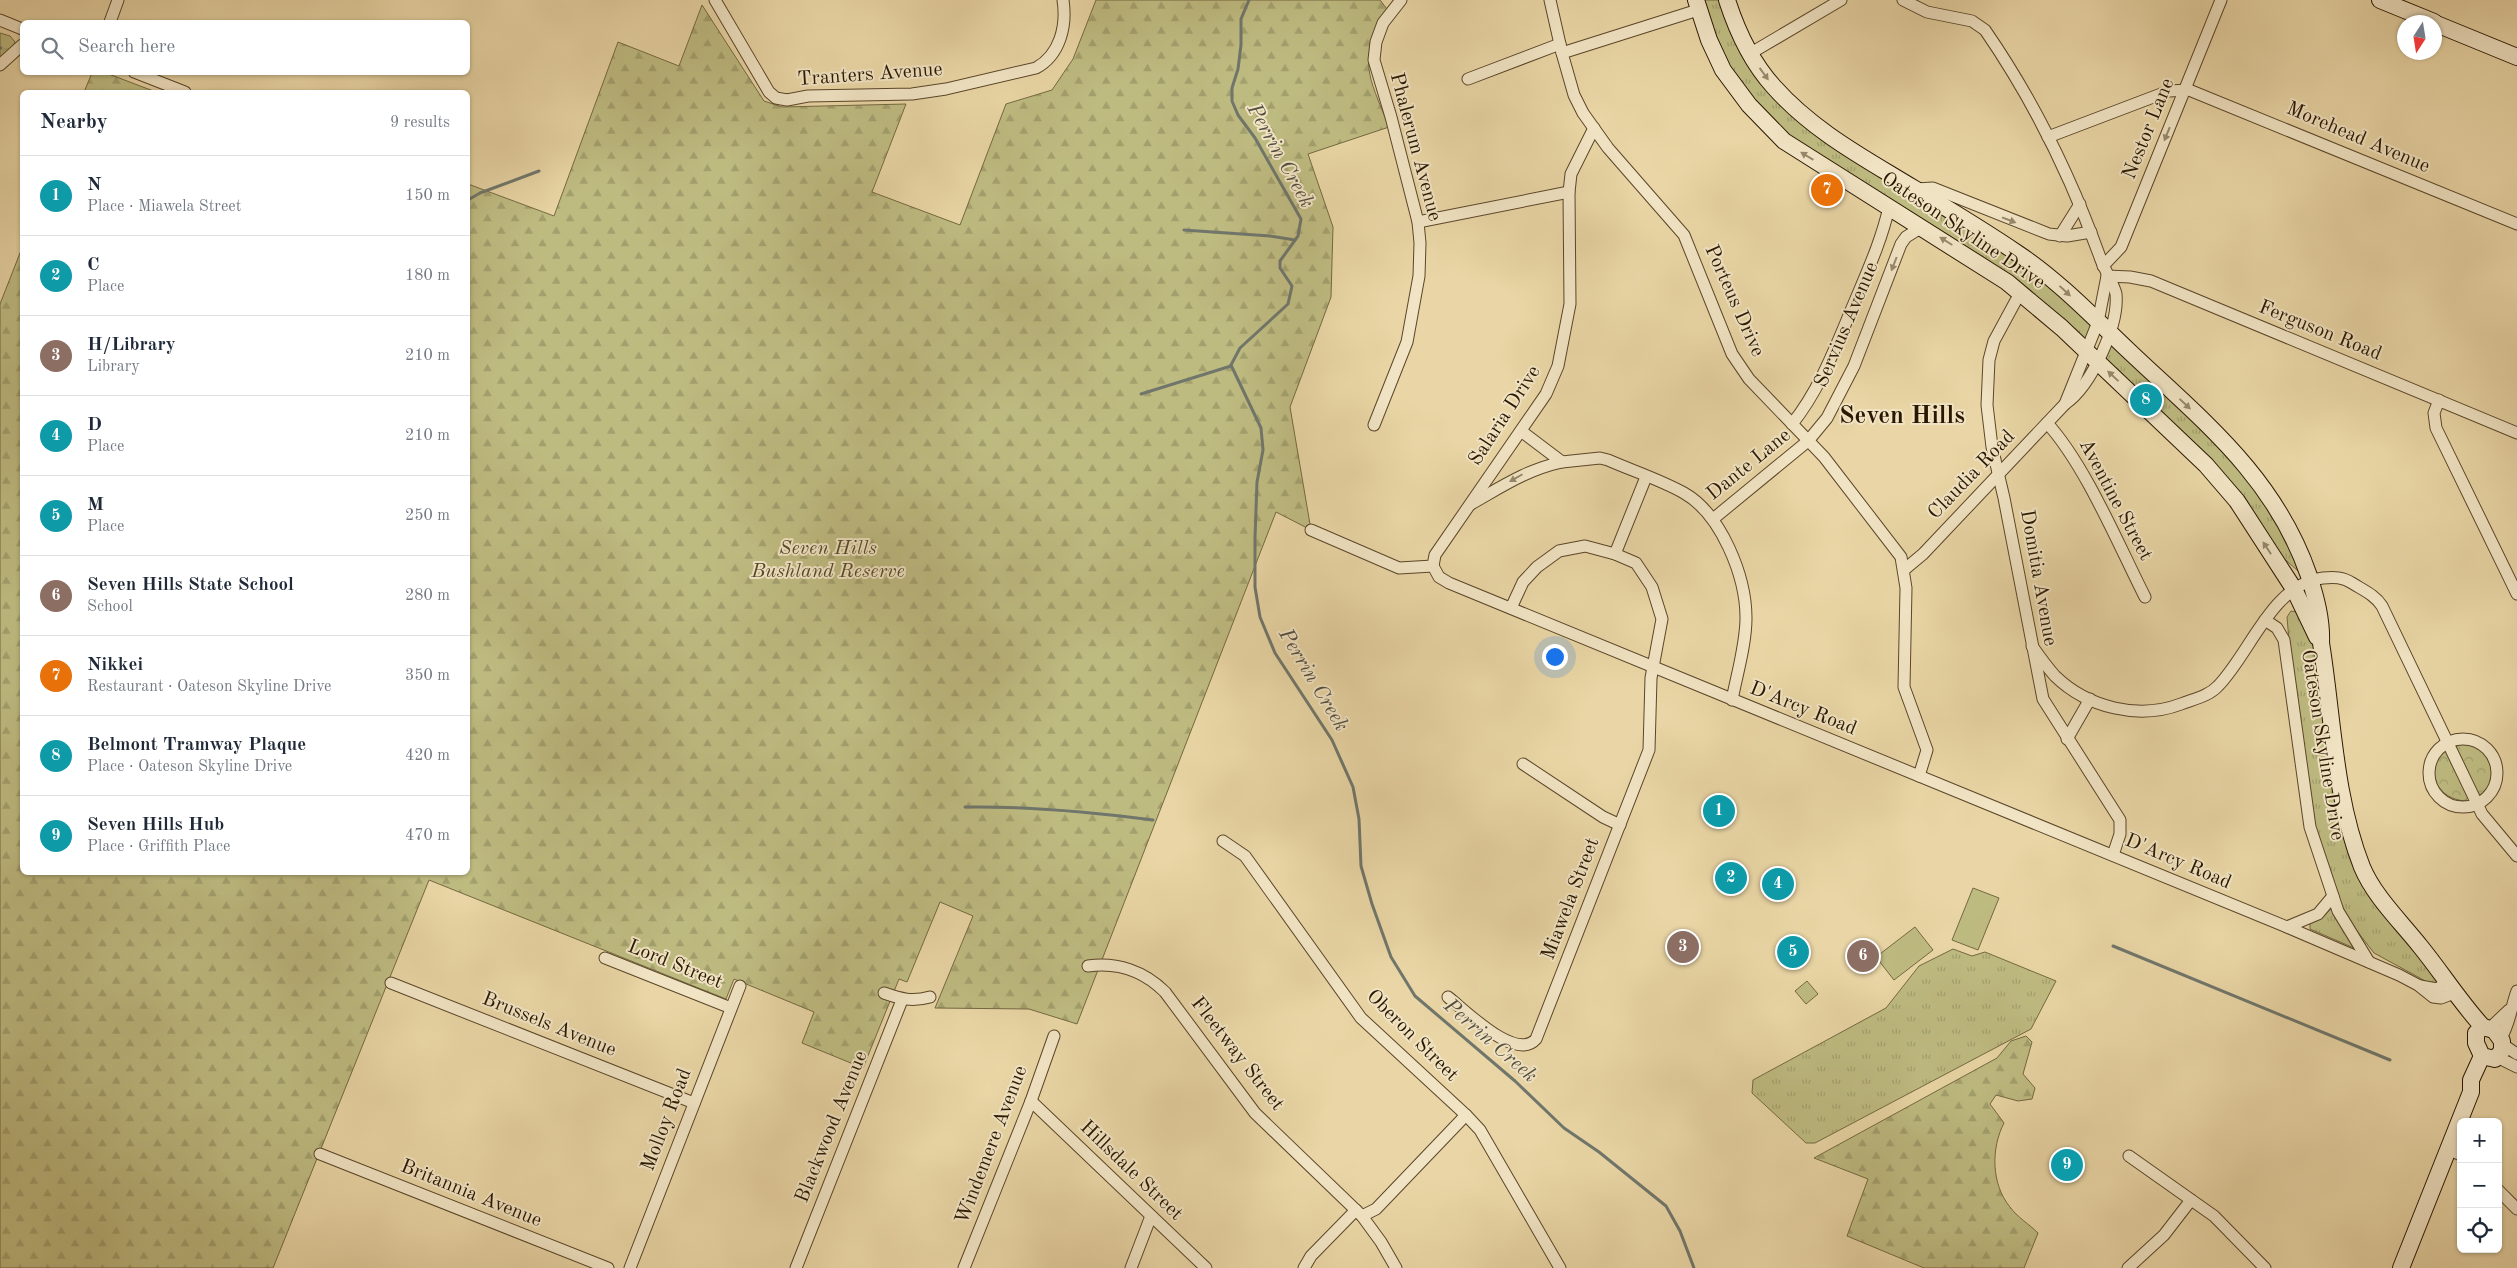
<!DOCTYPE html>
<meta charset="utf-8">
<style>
:root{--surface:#fff;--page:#f6f6f7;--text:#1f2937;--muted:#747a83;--line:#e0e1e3;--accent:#d93025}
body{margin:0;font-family:"Old Standard TT",serif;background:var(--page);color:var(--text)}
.controls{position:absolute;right:15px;bottom:15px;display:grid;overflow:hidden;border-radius:8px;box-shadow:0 1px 4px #0004}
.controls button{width:45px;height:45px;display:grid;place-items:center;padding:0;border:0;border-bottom:1px solid var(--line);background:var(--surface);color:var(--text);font:25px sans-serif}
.compass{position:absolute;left:2397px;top:15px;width:45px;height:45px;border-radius:50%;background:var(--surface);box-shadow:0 1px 4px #0004;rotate:192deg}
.you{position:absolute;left:1554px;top:656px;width:18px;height:18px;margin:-12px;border:4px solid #fff;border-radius:50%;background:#1a73e8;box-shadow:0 0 0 8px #1a73e833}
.badge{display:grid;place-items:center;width:32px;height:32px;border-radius:50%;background:var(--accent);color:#fff;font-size:16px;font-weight:700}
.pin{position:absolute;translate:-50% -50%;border:2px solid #fff;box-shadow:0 1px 5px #0006}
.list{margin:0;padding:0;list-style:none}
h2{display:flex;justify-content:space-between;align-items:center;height:65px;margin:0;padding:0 20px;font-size:21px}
h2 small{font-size:16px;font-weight:400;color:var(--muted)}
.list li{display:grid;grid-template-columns:32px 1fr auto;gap:15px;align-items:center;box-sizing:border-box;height:80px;padding:0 20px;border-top:1px solid var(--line)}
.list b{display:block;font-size:19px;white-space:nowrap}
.list p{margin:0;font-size:16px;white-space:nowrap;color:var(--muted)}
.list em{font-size:16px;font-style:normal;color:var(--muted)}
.icon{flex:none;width:28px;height:28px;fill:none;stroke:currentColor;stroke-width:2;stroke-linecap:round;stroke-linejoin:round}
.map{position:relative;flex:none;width:2517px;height:1268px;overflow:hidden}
.search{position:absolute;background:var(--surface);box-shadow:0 1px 4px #0004;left:20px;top:20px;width:450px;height:55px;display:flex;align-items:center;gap:12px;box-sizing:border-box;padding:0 18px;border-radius:8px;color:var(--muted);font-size:19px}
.panel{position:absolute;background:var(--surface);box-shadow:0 1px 4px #0004;left:20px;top:90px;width:450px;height:785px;border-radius:8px}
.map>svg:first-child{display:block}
.grass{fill:url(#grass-tufts);stroke:#746940}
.forest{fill:url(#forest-firs);stroke:#746940}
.park{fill:url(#park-crowns);stroke:#746940}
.pitch{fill:#bebb81;stroke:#746940}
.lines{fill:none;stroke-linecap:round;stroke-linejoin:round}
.stream{stroke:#70766b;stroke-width:3}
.street-casing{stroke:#5a4629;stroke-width:13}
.secondary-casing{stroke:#2a1700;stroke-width:18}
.street{stroke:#f1e4c4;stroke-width:11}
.secondary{stroke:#f1e4c4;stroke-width:16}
.oneway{fill:#97886c}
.labels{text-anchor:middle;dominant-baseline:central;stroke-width:4;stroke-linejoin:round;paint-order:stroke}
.street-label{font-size:20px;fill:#2a1700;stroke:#f1e4c4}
.park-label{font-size:20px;font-style:italic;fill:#564827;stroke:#f1e4c4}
.water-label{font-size:21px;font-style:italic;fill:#534e3f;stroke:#f1e4c4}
.district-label{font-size:25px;font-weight:bold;fill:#2a1700;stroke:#f1e4c4}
</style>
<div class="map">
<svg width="2517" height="1268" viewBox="0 0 2517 1268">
<defs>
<pattern id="grass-tufts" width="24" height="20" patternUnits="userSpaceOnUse" patternTransform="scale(1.25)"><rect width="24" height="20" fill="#bebb81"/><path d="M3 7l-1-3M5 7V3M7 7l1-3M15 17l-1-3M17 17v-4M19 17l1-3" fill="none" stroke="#a3a06e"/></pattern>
<pattern id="forest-firs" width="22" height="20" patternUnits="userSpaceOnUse" patternTransform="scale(1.25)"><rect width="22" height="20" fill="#bebb81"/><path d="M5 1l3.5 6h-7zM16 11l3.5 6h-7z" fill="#a3a06e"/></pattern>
<pattern id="park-crowns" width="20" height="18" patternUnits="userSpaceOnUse" patternTransform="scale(1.25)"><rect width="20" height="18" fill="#bebb81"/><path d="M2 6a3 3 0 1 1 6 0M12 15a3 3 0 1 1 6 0" fill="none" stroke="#a3a06e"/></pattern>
</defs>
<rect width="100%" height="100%" fill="#e9d5a5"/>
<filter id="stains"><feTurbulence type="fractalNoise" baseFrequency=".004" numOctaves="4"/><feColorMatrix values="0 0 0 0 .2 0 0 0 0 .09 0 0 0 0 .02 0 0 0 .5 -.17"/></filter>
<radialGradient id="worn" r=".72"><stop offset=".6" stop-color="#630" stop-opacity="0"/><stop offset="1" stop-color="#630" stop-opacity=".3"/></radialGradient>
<g class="grass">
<path d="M1700,0H1724L1765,81L2015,255L2093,322L2086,340L1793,144L1740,89Z"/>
<path d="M2108,345H2114L2215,436L2278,514L2298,571L2277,552L2102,361Z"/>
<path d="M2291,611L2297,612L2314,645L2348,849L2438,980L2437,984L2429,983L2374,953L2350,922L2341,905L2317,840L2289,641L2287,617Z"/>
<path d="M2331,909L2355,946L2354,948L2310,929V923L2318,920Z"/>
<path d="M1953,949L1972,956L1985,952L2056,981L2031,1029L1815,1143H1806L1752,1093L1753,1080L1886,1008L1919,966Z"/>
</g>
<g class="forest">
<path d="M1096,0H1380L1387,9C1357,62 1368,74 1389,127L1308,154L1333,227L1331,297L1290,407L1311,530L1276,512L1077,1024L1029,1009L935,1008L973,916L940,902L907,982L899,979L863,1068L802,1043L814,1012L734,979L726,999L429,880L273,1268H0V304L22,248V872H468V184L554,216L618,42L679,66L702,5L764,101L782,107L906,104L872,192L960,225L1006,104L1052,90L1073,59Z"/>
<path d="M94,72L106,73L156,92H84L92,73Z"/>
<path d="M2026,1036L2032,1042L2023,1074L2035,1088L2032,1099L2018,1101L1996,1095L1990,1104L2004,1123C1991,1148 1991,1184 2010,1207C2017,1217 2029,1224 2038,1233L2024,1268H1924L1847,1236L1868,1179L1814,1158L1997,1058L2011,1041Z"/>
</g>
<g class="park">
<path d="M0,33L10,36L15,42L14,46L0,57Z"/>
<path d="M2459,744C2490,744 2504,772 2482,795L2477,794L2456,747Z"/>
<path d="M2444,751L2448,753L2468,797L2465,801C2438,799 2423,772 2444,751Z"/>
</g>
<g class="pitch">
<path d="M1973,888L1999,898L1978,950L1952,940Z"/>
<path d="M1915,927L1933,950L1894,980L1876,957Z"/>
<path d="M1807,981L1818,994L1806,1004L1795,991Z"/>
</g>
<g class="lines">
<g class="stream">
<path d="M1249,0L1241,19V45L1238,69L1232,88V101L1238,115L1255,138L1301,219L1298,236L1280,261V268L1292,286L1288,304L1240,348L1231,365L1261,428L1263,450L1257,482L1255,538V587L1260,617L1275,653L1332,740L1353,787L1359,819L1361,866L1372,904L1391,957L1415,996L1515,1081L1564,1128L1599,1152L1666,1206L1680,1231L1694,1268"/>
<path d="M0,48H1"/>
<path d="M468,200L480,193L539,171"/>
<path d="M1184,230L1270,236L1295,240"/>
<path d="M1141,394L1231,366"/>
<path d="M965,807C1028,806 1091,812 1153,820"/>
<path d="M2113,946L2390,1060"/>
</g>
<g class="street-casing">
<g id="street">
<path d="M715,0L769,92L776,98L787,100L808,96L912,94L946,89L1036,68C1060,55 1067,26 1063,0"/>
<path d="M1550,0L1562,53L1574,95L1583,113L1608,148L1684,235L1732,354L1749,379L1824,457L1901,557L1906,588L1904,687L1927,750L1919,776"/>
<path d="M1903,0L1927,12L1972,21L1985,30C2034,101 2072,179 2101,260C2104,268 2115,287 2116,294C2119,326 2091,386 2065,404L1923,554L1905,569"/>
<path d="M0,20L22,29"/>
<path d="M110,22L118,0"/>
<path d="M1562,53L1698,10"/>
<path d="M1751,53L1841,0"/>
<path d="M0,65L22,45"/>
<path d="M134,72L185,92"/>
<path d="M1468,79L1560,44"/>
<path d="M2048,137L2169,91L2189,90L2517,224"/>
<path d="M1916,189L1933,188L2049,234L2067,236L2091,232"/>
<path d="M1418,222L1569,192"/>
<path d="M2060,236L2080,204"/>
<path d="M2103,266L2121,247L2221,0"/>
<path d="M2107,276L2130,277L2151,281L2517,433"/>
<path d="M2020,293L1994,341L1989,360L1987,405L1992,447L2004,498L2043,699L2120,820V834L2113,855"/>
<path d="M2439,400L2434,413L2436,428L2517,594"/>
<path d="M2065,404L2098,322L2107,276"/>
<path d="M2047,423C2086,466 2118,544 2145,597"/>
<path d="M1792,424C1821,388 1837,343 1855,301C1868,270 1882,239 1889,207"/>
<path d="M1374,425L1407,342L1419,276L1420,243L1418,222L1391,117L1374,60L1376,42L1383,23L1401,0"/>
<path d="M1521,431L1562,462L1600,458L1608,460C1633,471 1661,480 1684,493C1721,514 1746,576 1746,618C1746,644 1737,674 1732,700"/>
<path d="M1471,504C1503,486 1526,470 1562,462"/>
<path d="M1713,519L1808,441L1827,418L1854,366L1901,244L1906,237L1922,227"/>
<path d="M1311,530L1399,568L1433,566"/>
<path d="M1615,554L1646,477"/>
<path d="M1433,566L1439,577L1449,583L2287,927L2399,975L2418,985L2433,997L2441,998L2454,993"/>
<path d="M1433,566L1435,555L1546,394L1558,366L1570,304L1569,192L1571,174L1594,128"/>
<path d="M2265,620L2277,628L2284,640L2310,827L2338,911L2369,962"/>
<path d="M2032,646C2039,656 2047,667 2055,676C2088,708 2139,720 2181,704C2194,699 2209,696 2218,686C2251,652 2272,584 2323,578C2334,577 2343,577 2352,583C2363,590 2375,595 2382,606L2482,814L2517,856"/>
<path d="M2067,739L2090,699"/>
<circle cx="2463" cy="773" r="34"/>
<path d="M1523,764L1603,817L1620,825"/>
<path d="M1223,841L1245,856L1361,1018L1466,1115L1480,1130L1560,1268"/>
<path d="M2287,927L2318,914L2333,896"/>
<path d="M605,958L731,1008"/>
<path d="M1088,966C1117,962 1144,971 1165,992L1255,1113L1362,1216L1381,1242L1396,1268"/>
<path d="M391,983L694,1103"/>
<path d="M2420,986L2437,989L2447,982"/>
<path d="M884,993C901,999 912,1002 930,997"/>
<path d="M1448,997C1466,1011 1516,1062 1536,1039L1649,750L1651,678L1662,619L1652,587L1636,563L1615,554L1585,546L1559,551L1537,567L1523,582L1511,608"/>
<path d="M2490,1028L2509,1010"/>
<path d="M2501,1038C2510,1023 2511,1007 2517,991"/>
<path d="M2502,1044L2517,1054"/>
<path d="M2497,1057L2517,1067"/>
<path d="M1031,1101L1206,1268"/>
<path d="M2448,1149L2461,1155"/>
<path d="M320,1154L608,1268"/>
<path d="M2129,1156L2214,1216L2265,1268"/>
<path d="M2498,1190L2517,1209"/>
<path d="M1362,1216L1376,1209L1466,1115"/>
<path d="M630,1268L740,986"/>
<path d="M796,1268L902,1000"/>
<path d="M964,1268L1031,1101L1054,1036"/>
<path d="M1131,1268L1151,1216"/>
<path d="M1304,1268L1311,1256L1356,1210"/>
<path d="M2128,1268L2164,1235L2191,1200"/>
</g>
</g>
<g class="secondary-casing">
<g id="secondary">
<path d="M1696,0L1709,40L1723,70L1749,105L1784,141L2007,282L2062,328L2206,465L2237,501L2294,589L2317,637"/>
<path d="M1727,0C1737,31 1752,63 1774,87C1807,124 1848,149 1890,174C1933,200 1976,225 2017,253C2059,281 2094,318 2130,352C2203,421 2275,477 2309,576C2316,598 2322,620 2321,643C2333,717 2334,796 2362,867C2374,896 2401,922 2420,946C2442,973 2460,1002 2483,1027"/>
<path d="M2380,0L2434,22"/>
<path d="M2434,23L2517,57"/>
<path d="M2483,1027L2494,1030L2502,1041V1051L2495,1059L2482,1056L2476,1043V1033Z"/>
<path d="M2401,1268L2471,1092V1080L2482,1056"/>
</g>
</g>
<use href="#street" class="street"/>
<use href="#secondary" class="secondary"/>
</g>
<defs><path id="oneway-solid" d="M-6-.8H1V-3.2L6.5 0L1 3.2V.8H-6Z" transform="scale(1.25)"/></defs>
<g class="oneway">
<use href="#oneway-solid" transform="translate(1764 74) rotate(54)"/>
<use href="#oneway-solid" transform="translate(2167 134) rotate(112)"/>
<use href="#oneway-solid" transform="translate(1807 156) rotate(-149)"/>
<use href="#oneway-solid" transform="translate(2009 220) rotate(21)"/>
<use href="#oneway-solid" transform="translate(1946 241) rotate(-148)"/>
<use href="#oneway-solid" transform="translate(1894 264) rotate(111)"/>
<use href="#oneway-solid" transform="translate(2065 291) rotate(43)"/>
<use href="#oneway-solid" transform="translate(2113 376) rotate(-137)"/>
<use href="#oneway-solid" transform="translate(2185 404) rotate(43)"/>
<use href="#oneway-solid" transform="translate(1516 478) rotate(150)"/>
<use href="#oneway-solid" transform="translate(2267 548) rotate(-123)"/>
</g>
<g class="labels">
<g class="street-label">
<text transform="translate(870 75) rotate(-4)">Tranters Avenue</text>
<text transform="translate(2149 129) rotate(-68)">Nestor Lane</text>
<text transform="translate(2358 138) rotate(23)">Morehead Avenue</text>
<text transform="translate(1415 147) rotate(75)">Phalerum Avenue</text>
<text transform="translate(1963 231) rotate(34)">Oateson Skyline Drive</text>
<text transform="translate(1734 301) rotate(66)">Porteus Drive</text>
<text transform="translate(1847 325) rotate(-67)">Servius Avenue</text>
<text transform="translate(2320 331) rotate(22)">Ferguson Road</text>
<text transform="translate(1505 416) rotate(-57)">Salaria Drive</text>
<text transform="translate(1749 465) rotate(-39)">Dante Lane</text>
<text transform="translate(1972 475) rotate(-46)">Claudia Road</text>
<text transform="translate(2115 500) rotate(62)">Aventine Street</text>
<text transform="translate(2038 578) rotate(80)">Domitia Avenue</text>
<text transform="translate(1803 709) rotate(22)">D'Arcy Road</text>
<text transform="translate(2322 745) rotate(81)">Oateson Skyline Drive</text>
<text transform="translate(2178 862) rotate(23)">D'Arcy Road</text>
<text transform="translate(1571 899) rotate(-69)">Miawela Street</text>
<text transform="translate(675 965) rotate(22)">Lord Street</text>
<text transform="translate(549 1025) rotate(22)">Brussels Avenue</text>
<text transform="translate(1412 1036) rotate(45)">Oberon Street</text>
<text transform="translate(1237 1054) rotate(52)">Fleetway Street</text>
<text transform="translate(667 1120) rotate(-69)">Molloy Road</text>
<text transform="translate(832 1127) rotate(-68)">Blackwood Avenue</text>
<text transform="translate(992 1145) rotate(-69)">Windemere Avenue</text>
<text transform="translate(1131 1171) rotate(44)">Hillsdale Street</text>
<text transform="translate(471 1194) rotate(22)">Britannia Avenue</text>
</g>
<g class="park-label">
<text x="828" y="549">Seven Hills<tspan x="828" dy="23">Bushland Reserve</tspan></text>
</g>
<g class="water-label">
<text transform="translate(1280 156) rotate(61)">Perrin Creek</text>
<text transform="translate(1313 680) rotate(59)">Perrin Creek</text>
<text transform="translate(1490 1041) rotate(41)">Perrin Creek</text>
</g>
<g class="district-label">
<text x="1902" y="416">Seven Hills</text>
</g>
</g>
<rect width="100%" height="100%" filter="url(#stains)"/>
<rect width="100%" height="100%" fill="url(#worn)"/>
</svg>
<div class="controls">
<button>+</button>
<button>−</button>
<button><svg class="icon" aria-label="locate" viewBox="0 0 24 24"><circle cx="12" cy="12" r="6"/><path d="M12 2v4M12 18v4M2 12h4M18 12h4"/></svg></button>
</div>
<svg class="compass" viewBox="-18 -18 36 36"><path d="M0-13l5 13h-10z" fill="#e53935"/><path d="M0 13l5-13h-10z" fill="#747a83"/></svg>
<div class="you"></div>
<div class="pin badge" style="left:1719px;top:811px;background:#0f9aa8">1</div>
<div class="pin badge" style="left:1731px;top:878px;background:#0f9aa8">2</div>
<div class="pin badge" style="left:1683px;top:947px;background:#8d6e63">3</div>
<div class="pin badge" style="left:1778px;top:884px;background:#0f9aa8">4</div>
<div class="pin badge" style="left:1793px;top:952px;background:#0f9aa8">5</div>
<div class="pin badge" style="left:1863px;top:956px;background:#8d6e63">6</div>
<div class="pin badge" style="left:1827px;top:190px;background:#e8710a">7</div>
<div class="pin badge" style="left:2146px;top:400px;background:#0f9aa8">8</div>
<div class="pin badge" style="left:2067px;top:1165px;background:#0f9aa8">9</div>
<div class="search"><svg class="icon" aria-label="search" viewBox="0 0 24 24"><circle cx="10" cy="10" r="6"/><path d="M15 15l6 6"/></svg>Search here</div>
<section class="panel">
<h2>Nearby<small>9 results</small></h2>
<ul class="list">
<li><span class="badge" style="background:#0f9aa8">1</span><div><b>N</b><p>Place · Miawela Street</p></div><em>150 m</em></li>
<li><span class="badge" style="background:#0f9aa8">2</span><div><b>C</b><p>Place</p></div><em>180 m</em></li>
<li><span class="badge" style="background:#8d6e63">3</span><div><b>H/Library</b><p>Library</p></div><em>210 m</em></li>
<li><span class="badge" style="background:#0f9aa8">4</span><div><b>D</b><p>Place</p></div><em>210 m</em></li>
<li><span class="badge" style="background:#0f9aa8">5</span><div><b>M</b><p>Place</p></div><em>250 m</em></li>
<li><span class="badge" style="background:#8d6e63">6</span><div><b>Seven Hills State School</b><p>School</p></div><em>280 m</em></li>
<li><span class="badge" style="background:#e8710a">7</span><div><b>Nikkei</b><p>Restaurant · Oateson Skyline Drive</p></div><em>350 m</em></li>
<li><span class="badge" style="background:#0f9aa8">8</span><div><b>Belmont Tramway Plaque</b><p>Place · Oateson Skyline Drive</p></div><em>420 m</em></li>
<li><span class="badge" style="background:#0f9aa8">9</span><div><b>Seven Hills Hub</b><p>Place · Griffith Place</p></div><em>470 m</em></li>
</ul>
</section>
</div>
